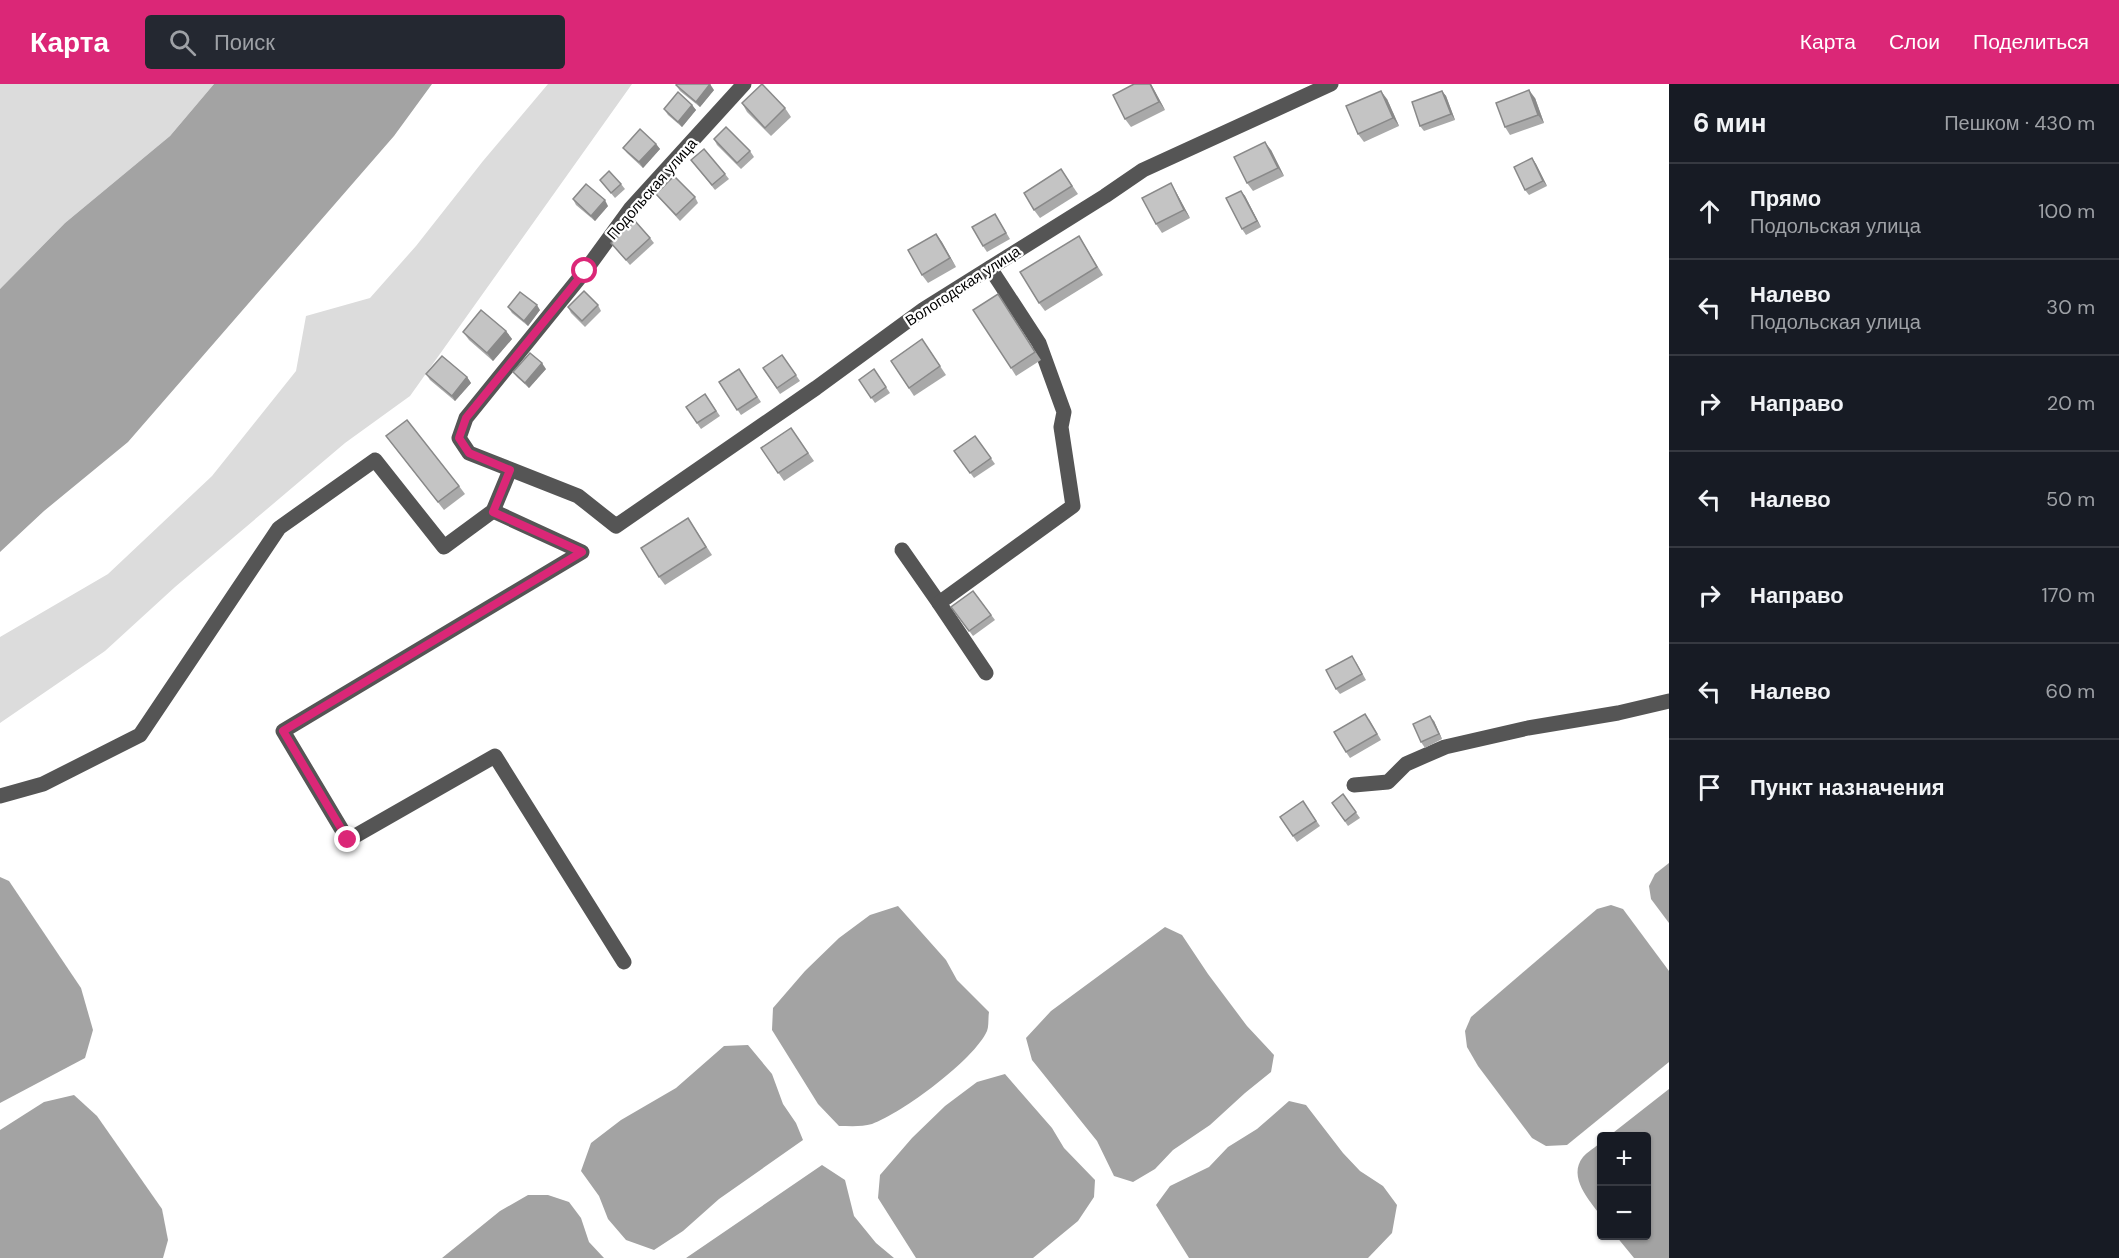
<!DOCTYPE html>
<html lang="ru">
<meta charset="utf-8">
<style>
:root{--surface:#171b24;--page:#242831;--text:#f1f3f6;--muted:#9ea1a6;--line:#363941;--accent:#db2777}
body{margin:0;font-family:"DM Sans",sans-serif;background:var(--page);color:var(--text)}
.controls{position:absolute;right:18px;bottom:18px;display:grid;overflow:hidden;border-radius:6px;box-shadow:0 2px 4px #0004}
.controls button{width:54px;height:54px;display:grid;place-items:center;padding:0;border:0;border-bottom:2px solid var(--line);background:var(--surface);color:var(--text);font:30px sans-serif}
.stop{position:absolute;width:18px;height:18px;margin:-14px;border:4px solid #db2777;border-radius:50%;background:#fff}
.stop.end{background:#db2777;border-color:#fff;box-shadow:0 2px 6px #0008}
.list{margin:0;padding:0;list-style:none}
h2{display:flex;justify-content:space-between;align-items:center;height:78px;margin:0;padding:0 24px;font-size:26px}
h2 small{font-size:20px;font-weight:400;color:var(--muted)}
.list li{display:grid;grid-template-columns:39px 1fr auto;gap:18px;align-items:center;box-sizing:border-box;height:96px;padding:0 24px;border-top:2px solid var(--line)}
.list b{display:block;font-size:22px;white-space:nowrap}
.list p{margin:0;font-size:20px;white-space:nowrap;color:var(--muted)}
.list em{font-size:20px;font-style:normal;color:var(--muted)}
.icon{flex:none;width:33px;height:33px;fill:none;stroke:currentColor;stroke-width:2;stroke-linecap:round;stroke-linejoin:round}
.map{position:relative;flex:none;width:1669px;height:1174px;overflow:hidden}
header{display:flex;align-items:center;gap:36px;box-sizing:border-box;height:84px;padding:0 30px;background:var(--accent);color:#fff}
header strong{font-size:28px}
nav{display:flex;gap:33px;margin-inline-start:auto;font-size:21px}
.search{width:420px;height:54px;background:var(--page);display:flex;align-items:center;gap:15px;box-sizing:border-box;padding:0 21px;border-radius:6px;color:var(--muted);font-size:22px}
main{display:flex}
aside{flex:1;background:var(--surface)}
.map>svg:first-child{display:block}
.green{fill:#dcdcdc}
.water{fill:#a3a3a3}
.lines{fill:none;stroke-linecap:round;stroke-linejoin:round}
.minor{stroke:#555;stroke-width:15}
.wall{fill:#a9a9a9}
.shaded-wall{fill:#898989}
.building{fill:#c4c4c4;stroke:#898989;stroke-width:1.5}
.route{stroke:#db2777;stroke-width:8}
.labels{text-anchor:middle;dominant-baseline:central;stroke-width:4.5;stroke-linejoin:round;paint-order:stroke}
.street-label{font-size:15px;fill:#000;stroke:#fff}
</style>
<header>
<strong>Карта</strong>
<div class="search"><svg class="icon" aria-label="search" viewBox="0 0 24 24"><circle cx="10" cy="10" r="6"/><path d="M15 15l6 6"/></svg>Поиск</div>
<nav><a>Карта</a><a>Слои</a><a>Поделиться</a></nav>
</header>
<main>
<div class="map">
<svg width="1669" height="1174" viewBox="0 0 1669 1174">
<rect width="100%" height="100%" fill="#fff"/>
<g class="green">
<path d="M0,0H214L170,52L65,139L0,205Z"/>
<path d="M548,0H632L410,312L345,359L175,503L105,567L0,639V553L108,490L212,392L296,287L306,232L370,214L416,162L483,77Z"/>
</g>
<g class="water">
<path d="M214,0H432L394,52L128,358L44,427L0,468V205L65,139L170,52Z"/>
<path d="M1669,779V839L1651,815L1649,802L1655,790Z"/>
<path d="M0,793L9,797L81,904L93,946L85,974L0,1019Z"/>
<path d="M1611,821L1623,825L1669,887V978L1567,1061L1546,1062L1532,1054L1478,982L1467,963L1465,947L1471,933L1597,825Z"/>
<path d="M898,822L946,876L957,896L989,928C988,934 989,942 987,947C974,976 902,1029 872,1040C862,1043 850,1042 839,1042L818,1020L772,946L773,924L805,887L839,854L870,831Z"/>
<path d="M1165,843L1182,851L1208,890L1247,942L1274,971L1271,988L1245,1009L1210,1041L1173,1066L1155,1085L1133,1098L1114,1092L1097,1057L1032,976L1026,954L1051,927Z"/>
<path d="M748,961L772,990L783,1020L796,1039L803,1056L719,1115L683,1147L654,1166L626,1156L608,1135L599,1112L581,1087L591,1059L621,1036L676,1004L724,962Z"/>
<path d="M1005,990L1052,1044L1064,1064L1095,1096L1094,1113L1078,1137L1033,1174H916L878,1114L880,1091L912,1054L945,1022L977,998Z"/>
<path d="M1669,1005V1174H1634L1616,1152H1646V1052H1609Z"/>
<path d="M74,1011L97,1032L162,1125L168,1156L163,1174H0V1046L44,1018Z"/>
<path d="M1289,1017L1306,1021L1343,1069L1360,1087L1383,1102L1397,1121L1392,1149L1368,1174H1189L1156,1121L1170,1102L1209,1083L1228,1063L1257,1045Z"/>
<path d="M1601,1058V1132C1590,1117 1567,1093 1583,1073C1587,1068 1596,1063 1601,1058Z"/>
<path d="M822,1081L845,1096L854,1132L876,1159L894,1174H686Z"/>
<path d="M528,1111H548L569,1118L581,1134L589,1158L604,1174H442L500,1127Z"/>
</g>
<g class="lines">
<g class="minor">
<path d="M744,0L631,124L585,187L466,334L459,354L469,369L578,412L616,442L816,304L924,225L1105,112L1143,86L1331,0"/>
<path d="M493,427L582,468L283,647L348,756L495,672L624,878"/>
<path d="M902,466L939,519"/>
<path d="M986,589L939,519L1073,422L1061,343L1064,328L1039,259L990,184"/>
<path d="M1354,701L1388,698L1406,680L1445,663L1528,644L1618,629L1669,617"/>
<path d="M0,712L43,700L140,651L279,444L375,376L444,463L493,427L510,386"/>
</g>
</g>
<g class="wall">
<path d="M1151,0L1165,26L1131,43L1125,35Z"/>
<path d="M676,1L714,6L700,23L680,7Z"/>
<path d="M1442,7L1446,12L1455,36L1424,47L1420,42Z"/>
<path d="M1535,14L1544,39L1510,51L1505,43Z"/>
<path d="M1387,15L1399,42L1364,58L1358,50Z"/>
<path d="M742,19L785,24L791,33L771,52L747,28Z"/>
<path d="M692,21L696,26L682,43L668,31L664,25Z"/>
<path d="M714,55L750,67L754,73L741,85L717,61Z"/>
<path d="M656,60L660,65L643,84L627,69L623,64Z"/>
<path d="M1271,66L1284,92L1253,107L1247,99Z"/>
<path d="M1532,74L1536,80L1547,102L1529,111L1525,106Z"/>
<path d="M691,76L725,90L729,95L715,106Z"/>
<path d="M1061,85L1078,110L1040,134L1034,126Z"/>
<path d="M600,96L621,100L625,105L615,114Z"/>
<path d="M1171,99L1176,108L1190,134L1162,149L1156,140Z"/>
<path d="M1241,107L1245,112L1261,143L1246,151L1242,145Z"/>
<path d="M656,110L695,113L698,119L680,137L660,115Z"/>
<path d="M573,115L608,122L595,137L576,121Z"/>
<path d="M995,130L1010,155L987,168L983,162Z"/>
<path d="M936,150L956,183L928,199L922,191Z"/>
<path d="M1079,152L1103,191L1045,227L1039,219Z"/>
<path d="M650,154L654,159L630,181L611,159Z"/>
<path d="M998,210L1041,276L1016,292L1011,284Z"/>
<path d="M598,221L601,227L585,243L571,229L568,223Z"/>
<path d="M508,223L540,226L528,242L512,229Z"/>
<path d="M506,247L512,255L493,277L469,256L463,248Z"/>
<path d="M922,255L946,291L914,312L891,277Z"/>
<path d="M782,271L800,297L780,310L763,284Z"/>
<path d="M546,285L529,304L517,293L513,288Z"/>
<path d="M739,285L761,318L741,331L719,298Z"/>
<path d="M874,285L890,309L875,319L859,296Z"/>
<path d="M426,290L467,293L471,299L455,317L430,296Z"/>
<path d="M705,310L720,332L701,345L686,323Z"/>
<path d="M791,344L814,377L784,397L761,364Z"/>
<path d="M386,352L459,402L465,410L444,426Z"/>
<path d="M975,352L995,380L974,394L954,367Z"/>
<path d="M688,434L712,471L665,501L659,493Z"/>
<path d="M973,507L995,536L973,552L951,523Z"/>
<path d="M1356,578L1366,596L1340,610L1336,605Z"/>
<path d="M1369,635L1381,656L1350,674L1346,668Z"/>
<path d="M1434,637L1442,655L1425,664L1421,658Z"/>
<path d="M1343,710L1360,734L1348,742L1332,719Z"/>
<path d="M1303,717L1320,742L1297,758L1280,733Z"/>
</g>
<g class="shaded-wall">
<path d="M710,0L714,6L700,23L696,18Z"/>
<path d="M1150,0H1151L1165,26L1159,18Z"/>
<path d="M1529,6L1535,14L1544,39L1538,31Z"/>
<path d="M1381,7L1387,15L1399,42L1393,34Z"/>
<path d="M1442,7L1446,12L1455,36L1451,30Z"/>
<path d="M692,21L696,26L682,43L678,38Z"/>
<path d="M1265,58L1271,66L1284,92L1278,84Z"/>
<path d="M656,60L660,65L643,84L639,78Z"/>
<path d="M1532,74L1536,80L1547,102L1543,97Z"/>
<path d="M1171,99L1176,108L1190,134L1184,126Z"/>
<path d="M1241,107L1245,112L1261,143L1257,137Z"/>
<path d="M605,116L608,122L595,137L591,132Z"/>
<path d="M936,150L942,158L956,183L950,174Z"/>
<path d="M537,221L540,226L528,242L524,237Z"/>
<path d="M506,247L512,255L493,277L487,269Z"/>
<path d="M542,279L546,285L529,304L525,299Z"/>
<path d="M467,293L471,299L455,317L452,312Z"/>
<path d="M1430,632L1434,637L1442,655L1439,650Z"/>
</g>
<g class="building">
<path d="M677,0H710L696,18L676,1Z"/>
<path d="M762,0L785,24L765,44L742,19Z"/>
<path d="M1134,0H1150L1159,18L1125,35L1113,11Z"/>
<path d="M1529,6L1538,31L1505,43L1496,19Z"/>
<path d="M1381,7L1393,34L1358,50L1346,22Z"/>
<path d="M1442,7L1451,30L1420,42L1412,18Z"/>
<path d="M678,8L692,21L678,38L664,25Z"/>
<path d="M726,43L750,67L737,79L714,55Z"/>
<path d="M640,45L656,60L639,78L623,64Z"/>
<path d="M1265,58L1278,84L1247,99L1234,73Z"/>
<path d="M704,65L725,90L712,101L691,76Z"/>
<path d="M1532,74L1543,97L1525,106L1514,83Z"/>
<path d="M1061,85L1072,102L1034,126L1024,109Z"/>
<path d="M609,87L621,100L611,109L600,96Z"/>
<path d="M674,92L695,113L676,131L656,110Z"/>
<path d="M1171,99L1184,126L1156,140L1142,114Z"/>
<path d="M586,100L605,116L591,132L573,115Z"/>
<path d="M1241,107L1257,137L1242,145L1226,114Z"/>
<path d="M995,130L1006,149L983,162L972,143Z"/>
<path d="M635,137L650,154L626,176L611,159Z"/>
<path d="M936,150L950,174L922,191L908,166Z"/>
<path d="M1079,152L1097,183L1039,219L1020,188Z"/>
<path d="M584,207L598,221L582,237L568,223Z"/>
<path d="M520,208L537,221L524,237L508,223Z"/>
<path d="M998,210L1035,268L1011,284L973,226Z"/>
<path d="M481,226L506,247L487,269L463,248Z"/>
<path d="M922,255L940,282L909,304L891,277Z"/>
<path d="M530,269L542,279L525,299L513,288Z"/>
<path d="M782,271L796,291L777,304L763,284Z"/>
<path d="M442,272L467,293L452,312L426,290Z"/>
<path d="M739,285L757,313L737,326L719,298Z"/>
<path d="M874,285L886,303L871,314L859,296Z"/>
<path d="M705,310L716,327L697,339L686,323Z"/>
<path d="M407,336L459,402L438,418L386,352Z"/>
<path d="M791,344L808,369L778,389L761,364Z"/>
<path d="M975,352L991,374L970,389L954,367Z"/>
<path d="M688,434L706,463L659,493L641,464Z"/>
<path d="M973,507L991,531L969,547L951,523Z"/>
<path d="M1352,572L1362,590L1336,605L1326,586Z"/>
<path d="M1365,630L1377,650L1346,668L1334,648Z"/>
<path d="M1430,632L1439,650L1421,658L1413,640Z"/>
<path d="M1343,710L1356,728L1345,737L1332,719Z"/>
<path d="M1303,717L1316,737L1293,752L1280,733Z"/>
</g>
<g class="lines">
<path class="route" d="M348,756L283,647L582,468L493,428L510,386L469,369L459,354L466,334L585,187"/>
</g>
<g class="labels">
<g class="street-label">
<text transform="translate(652 105) rotate(-49)">Подольская улица</text>
<text transform="translate(963 202) rotate(-33)">Вологодская улица</text>
</g>
</g>
</svg>
<div class="controls">
<button>+</button>
<button>−</button>
</div>
<div class="stop" style="left:585px;top:187px"></div>
<div class="stop end" style="left:348px;top:756px"></div>
</div>
<aside>
<h2>6 мин<small>Пешком · 430 m</small></h2>
<ul class="list">
<li><svg class="icon" aria-label="ahead" viewBox="0 0 24 24"><path d="M12 20V5M6 11l6-6 6 6"/></svg><div><b>Прямо</b><p>Подольская улица</p></div><em>100 m</em></li>
<li><svg class="icon" aria-label="left" viewBox="0 0 24 24"><path d="M17 20v-9H6M10 6l-5 5 5 5"/></svg><div><b>Налево</b><p>Подольская улица</p></div><em>30 m</em></li>
<li><svg class="icon" aria-label="right" viewBox="0 0 24 24"><path d="M7 20v-9h11M14 6l5 5-5 5"/></svg><div><b>Направо</b></div><em>20 m</em></li>
<li><svg class="icon" aria-label="left" viewBox="0 0 24 24"><path d="M17 20v-9H6M10 6l-5 5 5 5"/></svg><div><b>Налево</b></div><em>50 m</em></li>
<li><svg class="icon" aria-label="right" viewBox="0 0 24 24"><path d="M7 20v-9h11M14 6l5 5-5 5"/></svg><div><b>Направо</b></div><em>170 m</em></li>
<li><svg class="icon" aria-label="left" viewBox="0 0 24 24"><path d="M17 20v-9H6M10 6l-5 5 5 5"/></svg><div><b>Налево</b></div><em>60 m</em></li>
<li><svg class="icon" aria-label="arrive" viewBox="0 0 24 24"><path d="M6 21V4h12l-3 4 3 4H6"/></svg><div><b>Пункт назначения</b></div></li>
</ul>
</aside>
</main>
